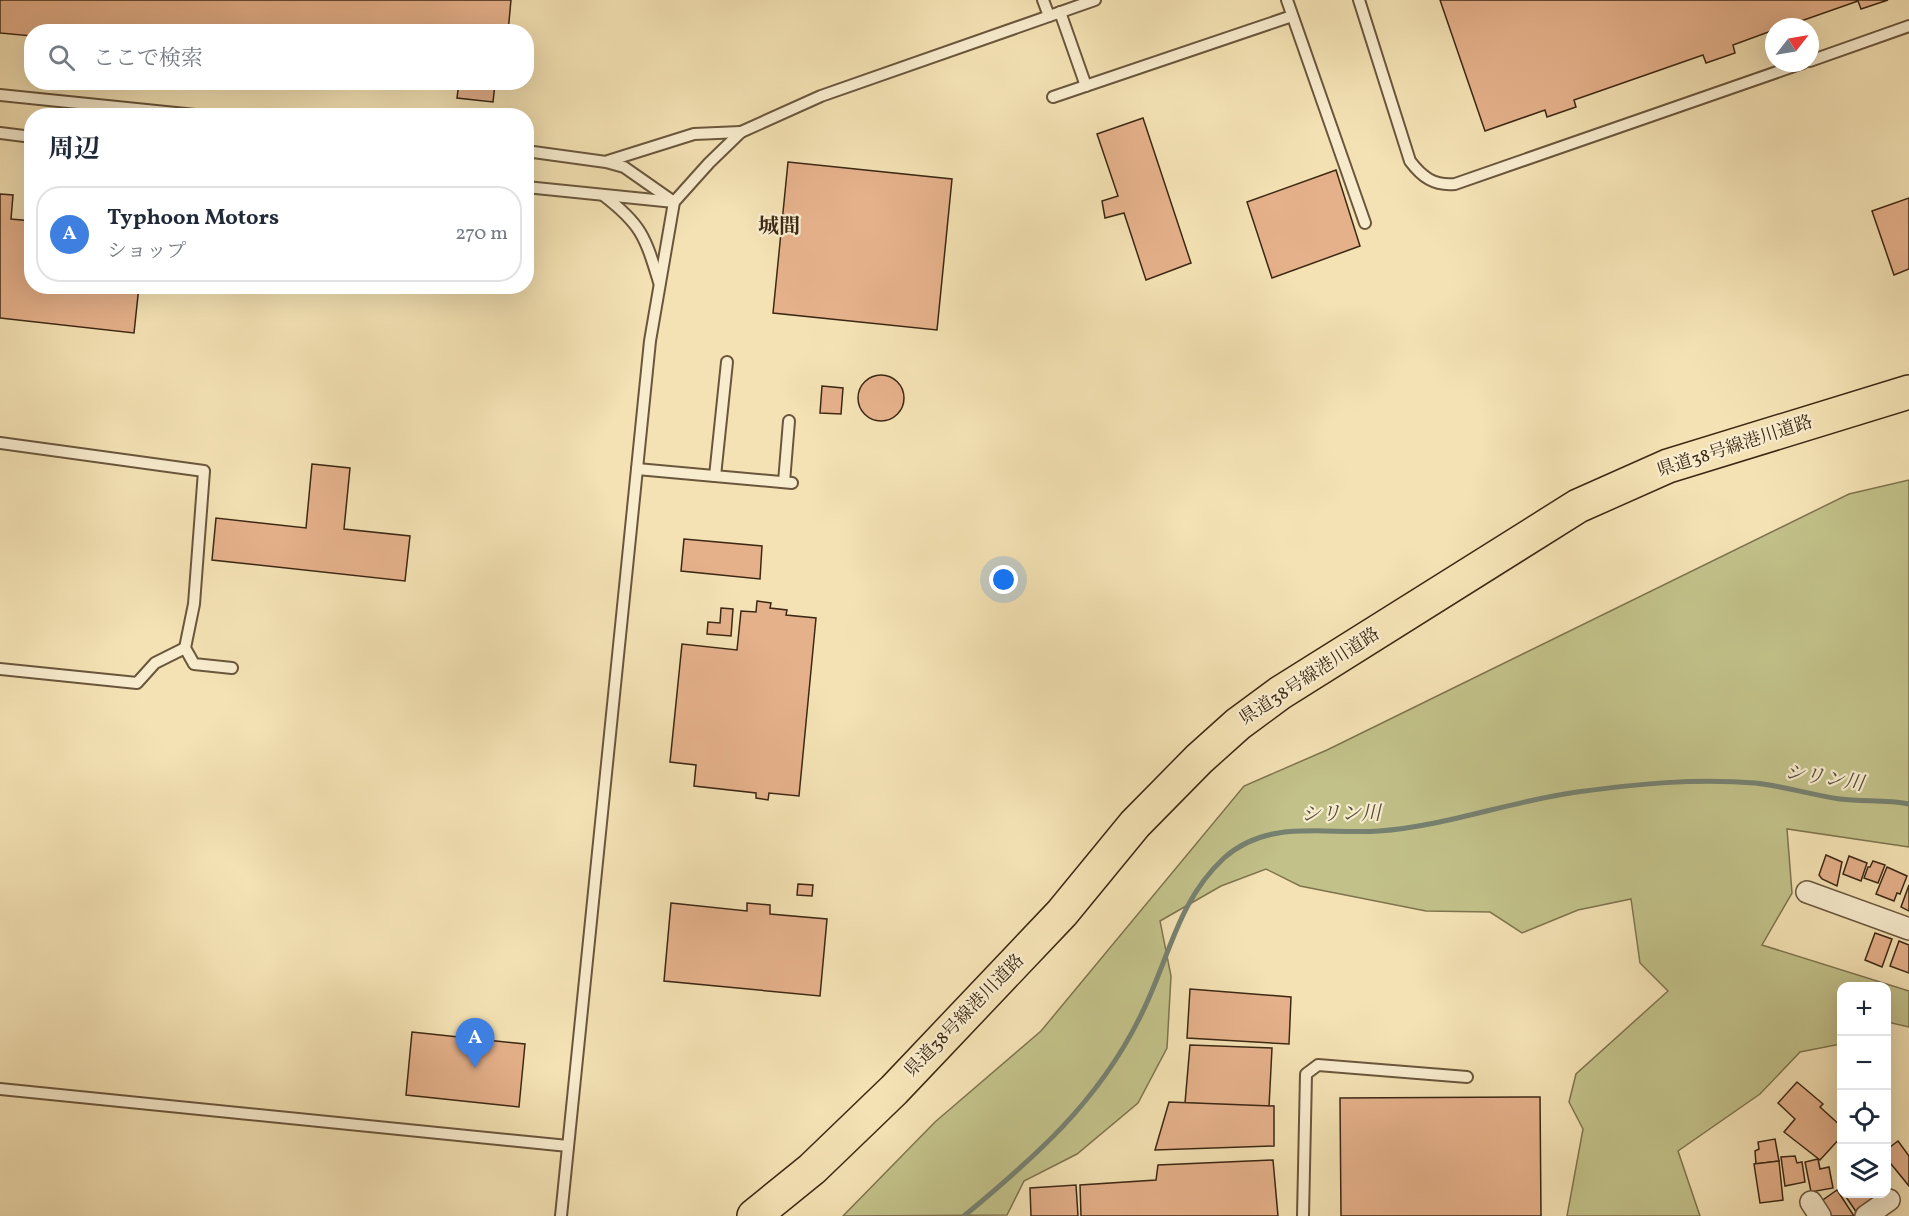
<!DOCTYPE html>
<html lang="ja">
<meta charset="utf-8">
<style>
:root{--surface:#fff;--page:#f2f2f3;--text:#1f2937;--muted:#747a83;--line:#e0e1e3;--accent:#0f766e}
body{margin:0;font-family:Vollkorn,"Noto Serif JP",serif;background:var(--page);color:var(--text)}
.controls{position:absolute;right:18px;bottom:18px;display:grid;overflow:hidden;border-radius:12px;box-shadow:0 6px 24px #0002}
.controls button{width:54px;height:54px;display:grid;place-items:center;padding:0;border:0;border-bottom:2px solid var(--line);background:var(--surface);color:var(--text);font:30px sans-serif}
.compass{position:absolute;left:1765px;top:18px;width:54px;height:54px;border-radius:50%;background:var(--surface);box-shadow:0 6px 24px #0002;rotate:59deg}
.you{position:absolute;left:1004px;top:580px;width:21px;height:21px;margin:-15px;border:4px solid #fff;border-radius:50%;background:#1a73e8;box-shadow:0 0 0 9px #1a73e833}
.badge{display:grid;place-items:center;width:39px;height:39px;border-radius:50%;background:var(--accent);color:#fff;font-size:20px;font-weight:700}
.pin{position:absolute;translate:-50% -50px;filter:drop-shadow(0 2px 3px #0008)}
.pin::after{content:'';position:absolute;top:32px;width:21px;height:18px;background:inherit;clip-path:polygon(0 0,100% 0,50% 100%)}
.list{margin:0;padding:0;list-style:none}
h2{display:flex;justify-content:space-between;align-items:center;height:78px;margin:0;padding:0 24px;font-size:26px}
h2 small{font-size:20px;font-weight:400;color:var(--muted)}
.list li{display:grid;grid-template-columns:39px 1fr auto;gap:18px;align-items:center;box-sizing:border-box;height:96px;margin:0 12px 12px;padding:0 12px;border:2px solid var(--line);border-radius:24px}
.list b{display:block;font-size:22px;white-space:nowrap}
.list p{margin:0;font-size:20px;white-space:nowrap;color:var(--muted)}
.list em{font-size:20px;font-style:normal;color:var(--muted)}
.icon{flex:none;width:33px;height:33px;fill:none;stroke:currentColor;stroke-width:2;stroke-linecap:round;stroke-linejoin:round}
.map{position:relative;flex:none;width:1909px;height:1216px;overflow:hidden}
.search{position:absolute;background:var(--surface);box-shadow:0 6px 24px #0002;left:24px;top:24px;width:510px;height:66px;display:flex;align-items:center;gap:15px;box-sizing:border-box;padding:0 21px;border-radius:24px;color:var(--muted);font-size:22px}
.panel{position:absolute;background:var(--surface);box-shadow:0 6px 24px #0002;left:24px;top:108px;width:510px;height:186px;border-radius:24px}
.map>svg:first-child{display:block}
.green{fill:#c2c189;stroke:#7f744e;stroke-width:1.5}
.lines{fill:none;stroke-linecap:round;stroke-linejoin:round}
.stream{stroke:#768171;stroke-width:5}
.building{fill:#e5b18b;stroke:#3c2814;stroke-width:1.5}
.lane-casing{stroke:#6a563c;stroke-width:14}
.street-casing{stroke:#6a563c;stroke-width:24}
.primary-casing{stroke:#3c2814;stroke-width:36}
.lane{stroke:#f8ecce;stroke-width:10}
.street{stroke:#f8ecce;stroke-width:21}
.primary{stroke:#f4e2b4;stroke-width:33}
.labels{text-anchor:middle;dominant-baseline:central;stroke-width:4.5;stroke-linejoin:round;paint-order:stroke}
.street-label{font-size:18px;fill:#3c2814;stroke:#f8ecce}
.water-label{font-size:20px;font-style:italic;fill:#544d3b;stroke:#f8ecce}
.quarter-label{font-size:21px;font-weight:bold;fill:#3c2814;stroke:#f8ecce}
</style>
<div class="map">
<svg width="1909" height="1216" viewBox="0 0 1909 1216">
<rect width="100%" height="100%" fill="#f4e2b4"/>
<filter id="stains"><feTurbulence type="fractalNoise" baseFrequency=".00333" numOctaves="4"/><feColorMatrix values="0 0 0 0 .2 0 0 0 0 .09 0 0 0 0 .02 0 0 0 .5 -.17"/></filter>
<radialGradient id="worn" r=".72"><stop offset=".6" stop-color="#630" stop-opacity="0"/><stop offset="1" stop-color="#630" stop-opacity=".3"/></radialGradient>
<path class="green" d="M1909,480V847L1787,829L1792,893L1762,945L1909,991V1027L1887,1022L1886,986H1842L1841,1044L1800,1052L1760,1094L1678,1151L1700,1216H1567L1583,1129L1569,1102L1576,1074L1668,991L1640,963L1631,899L1578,910L1522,933L1490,912L1426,911L1300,886L1266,869L1221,886L1160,921L1171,976L1167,1048L1138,1103L1077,1154L1024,1181L1007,1215L843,1216L935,1122L1041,1031L1244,786L1327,750L1849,494Z"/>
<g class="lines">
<path class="stream" d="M964,1216C1035,1157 1097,1103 1139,1019C1168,964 1176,902 1224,858C1269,818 1325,835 1379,831C1446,826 1511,801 1577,792C1636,784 1696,778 1755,783C1784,786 1811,795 1840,799C1863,802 1886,799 1909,804"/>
</g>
<g class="building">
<path d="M0,0H511L508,32H32V36L0,33Z"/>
<path d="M1440,0H1888L1861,9L1858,1L1784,27H1774V30L1733,45L1735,53L1706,63L1703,55L1574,100L1576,107L1547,117L1545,110L1485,131Z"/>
<path d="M459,82H503V85L495,84L493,102L457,98Z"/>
<path d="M1143,118L1191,263L1146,280L1124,213L1105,218L1102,201L1118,196L1097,134Z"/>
<path d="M788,162L952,179L937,330L773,313Z"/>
<path d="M1336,170L1360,246L1272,278L1247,202Z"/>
<path d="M0,194L13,195L11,219L32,221V286H139L134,333L0,318Z"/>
<path d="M1909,198V269L1894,275L1872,211Z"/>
<circle cx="881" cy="398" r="23"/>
<path d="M822,386L843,388L841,414L820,413Z"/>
<path d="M312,464L350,468L344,529L410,536L405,581L212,560L216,518L306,528Z"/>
<path d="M684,539L762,546L760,579L681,571Z"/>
<path d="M757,601L771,603L770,608L787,610L786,615L816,618L799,796L769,793L768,800L756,798V793L694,786L696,765L670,762L682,644L737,650L741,611L756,612Z"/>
<path d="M721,608L733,609L731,636L707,634L708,622L720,623Z"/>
<path d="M1826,855L1842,862L1837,886L1822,879L1819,875Z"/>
<path d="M1849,856L1867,863L1861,881L1843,874Z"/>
<path d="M1873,861L1885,865L1878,883L1864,878L1868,867H1870Z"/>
<path d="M1887,867L1907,876L1900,894L1897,893L1894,901L1876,894Z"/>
<path d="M798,884L813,885L812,896L797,895Z"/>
<path d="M1909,885V911L1901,907Z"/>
<path d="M671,903L747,911V903L770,905V914L827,919L820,996L664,981Z"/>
<path d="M1875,933L1892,939L1882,967L1865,960Z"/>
<path d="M1899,941L1909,945V973L1890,966Z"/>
<path d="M1190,989L1291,997L1289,1044L1187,1038Z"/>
<path d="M412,1032L525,1044L519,1107L406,1095Z"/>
<path d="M1190,1045L1272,1048L1269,1107L1185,1103Z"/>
<path d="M1797,1082L1823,1104L1820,1107L1842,1127V1136L1820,1160L1784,1132L1795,1119L1778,1103Z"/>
<path d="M1540,1097L1541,1216H1341L1340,1098Z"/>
<path d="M1169,1102L1274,1106V1146L1155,1150Z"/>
<path d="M1775,1139L1779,1161L1756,1164L1755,1151L1759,1149L1758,1142Z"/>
<path d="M1898,1141L1909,1156V1186L1891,1164L1886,1166V1150Z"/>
<path d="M1795,1156L1797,1163L1802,1162L1805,1182L1785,1186L1781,1157Z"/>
<path d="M1818,1159L1820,1169L1829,1167L1833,1188L1811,1192L1805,1162Z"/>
<path d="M1273,1160L1278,1216H1081L1080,1185L1156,1180L1158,1165Z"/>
<path d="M1779,1161L1783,1200L1760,1203L1754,1164Z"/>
<path d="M1076,1185L1078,1216H1031L1030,1188Z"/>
<path d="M1837,1190L1854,1216H1829L1820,1202Z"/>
<path d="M1844,1194H1879L1859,1216Z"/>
</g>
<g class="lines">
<g class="lane-casing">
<g id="lane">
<path d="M1043,0L1049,16"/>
<path d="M1287,0L1365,223"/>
<path d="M1359,0L1410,161C1422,177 1434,186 1455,184L1803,63"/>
<path d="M1060,12L1086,86"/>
<path d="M1810,61L1909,26"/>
<path d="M0,95L205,116"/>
<path d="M1053,97L1292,16"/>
<path d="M0,133L32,137"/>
<path d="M526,151L606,162L624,167L674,202"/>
<path d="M608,161L694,134L741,132"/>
<path d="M526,187L674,202"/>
<path d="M603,195C641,224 645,236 659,282"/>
<path d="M0,443L204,471L194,604L185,648L194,664L232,668"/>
<path d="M637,469L792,483"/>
<path d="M715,476L727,362"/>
<path d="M784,482L789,421"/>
<path d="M0,669L137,683L155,663L185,648"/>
<path d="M0,1089L568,1146"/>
<path d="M561,1216L650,341L674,202L709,163L741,132L821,96L1095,0"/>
<path d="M1303,1216L1306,1074L1318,1065L1467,1077"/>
</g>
</g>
<g class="street-casing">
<g id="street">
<path d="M1807,892L1909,929"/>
<path d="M1811,1202L1820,1216"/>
<path d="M1866,1216L1889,1200"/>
</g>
</g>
<g class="primary-casing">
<path id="primary" d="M754,1216L812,1169L894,1090L1062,913L1135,824L1199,759L1238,724L1280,693L1578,506L1668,466L1909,392"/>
</g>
<use href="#lane" class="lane"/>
<use href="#street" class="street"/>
<use href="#primary" class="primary"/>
</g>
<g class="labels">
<g class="street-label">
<text transform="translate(1735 447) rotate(-18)">県道38号線港川道路</text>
<text transform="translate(1310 677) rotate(-33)">県道38号線港川道路</text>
<text transform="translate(965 1016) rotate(-46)">県道38号線港川道路</text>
</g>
<g class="water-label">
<text transform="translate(1824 779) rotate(9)">シリン川</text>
<text transform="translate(1341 815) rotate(-1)">シリン川</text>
</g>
<g class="quarter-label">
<text x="779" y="227">城間</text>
</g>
</g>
<rect width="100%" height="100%" filter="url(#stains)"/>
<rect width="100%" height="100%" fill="url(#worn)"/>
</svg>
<div class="controls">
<button>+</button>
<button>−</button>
<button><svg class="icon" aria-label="locate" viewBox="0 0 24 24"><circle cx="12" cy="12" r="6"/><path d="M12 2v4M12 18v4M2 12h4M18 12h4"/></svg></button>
<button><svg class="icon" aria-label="layers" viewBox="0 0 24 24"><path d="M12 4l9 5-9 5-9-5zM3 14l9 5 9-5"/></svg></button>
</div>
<svg class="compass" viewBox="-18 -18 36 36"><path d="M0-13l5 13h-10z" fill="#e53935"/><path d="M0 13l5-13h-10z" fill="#747a83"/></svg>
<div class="you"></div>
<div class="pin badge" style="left:475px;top:1068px;background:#3f7fe0">A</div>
<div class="search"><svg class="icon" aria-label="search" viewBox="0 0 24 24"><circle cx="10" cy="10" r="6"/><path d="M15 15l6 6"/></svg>ここで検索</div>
<section class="panel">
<h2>周辺<small></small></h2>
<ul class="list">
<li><span class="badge" style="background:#3f7fe0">A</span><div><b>Typhoon Motors</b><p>ショップ</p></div><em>270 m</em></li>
</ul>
</section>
</div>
